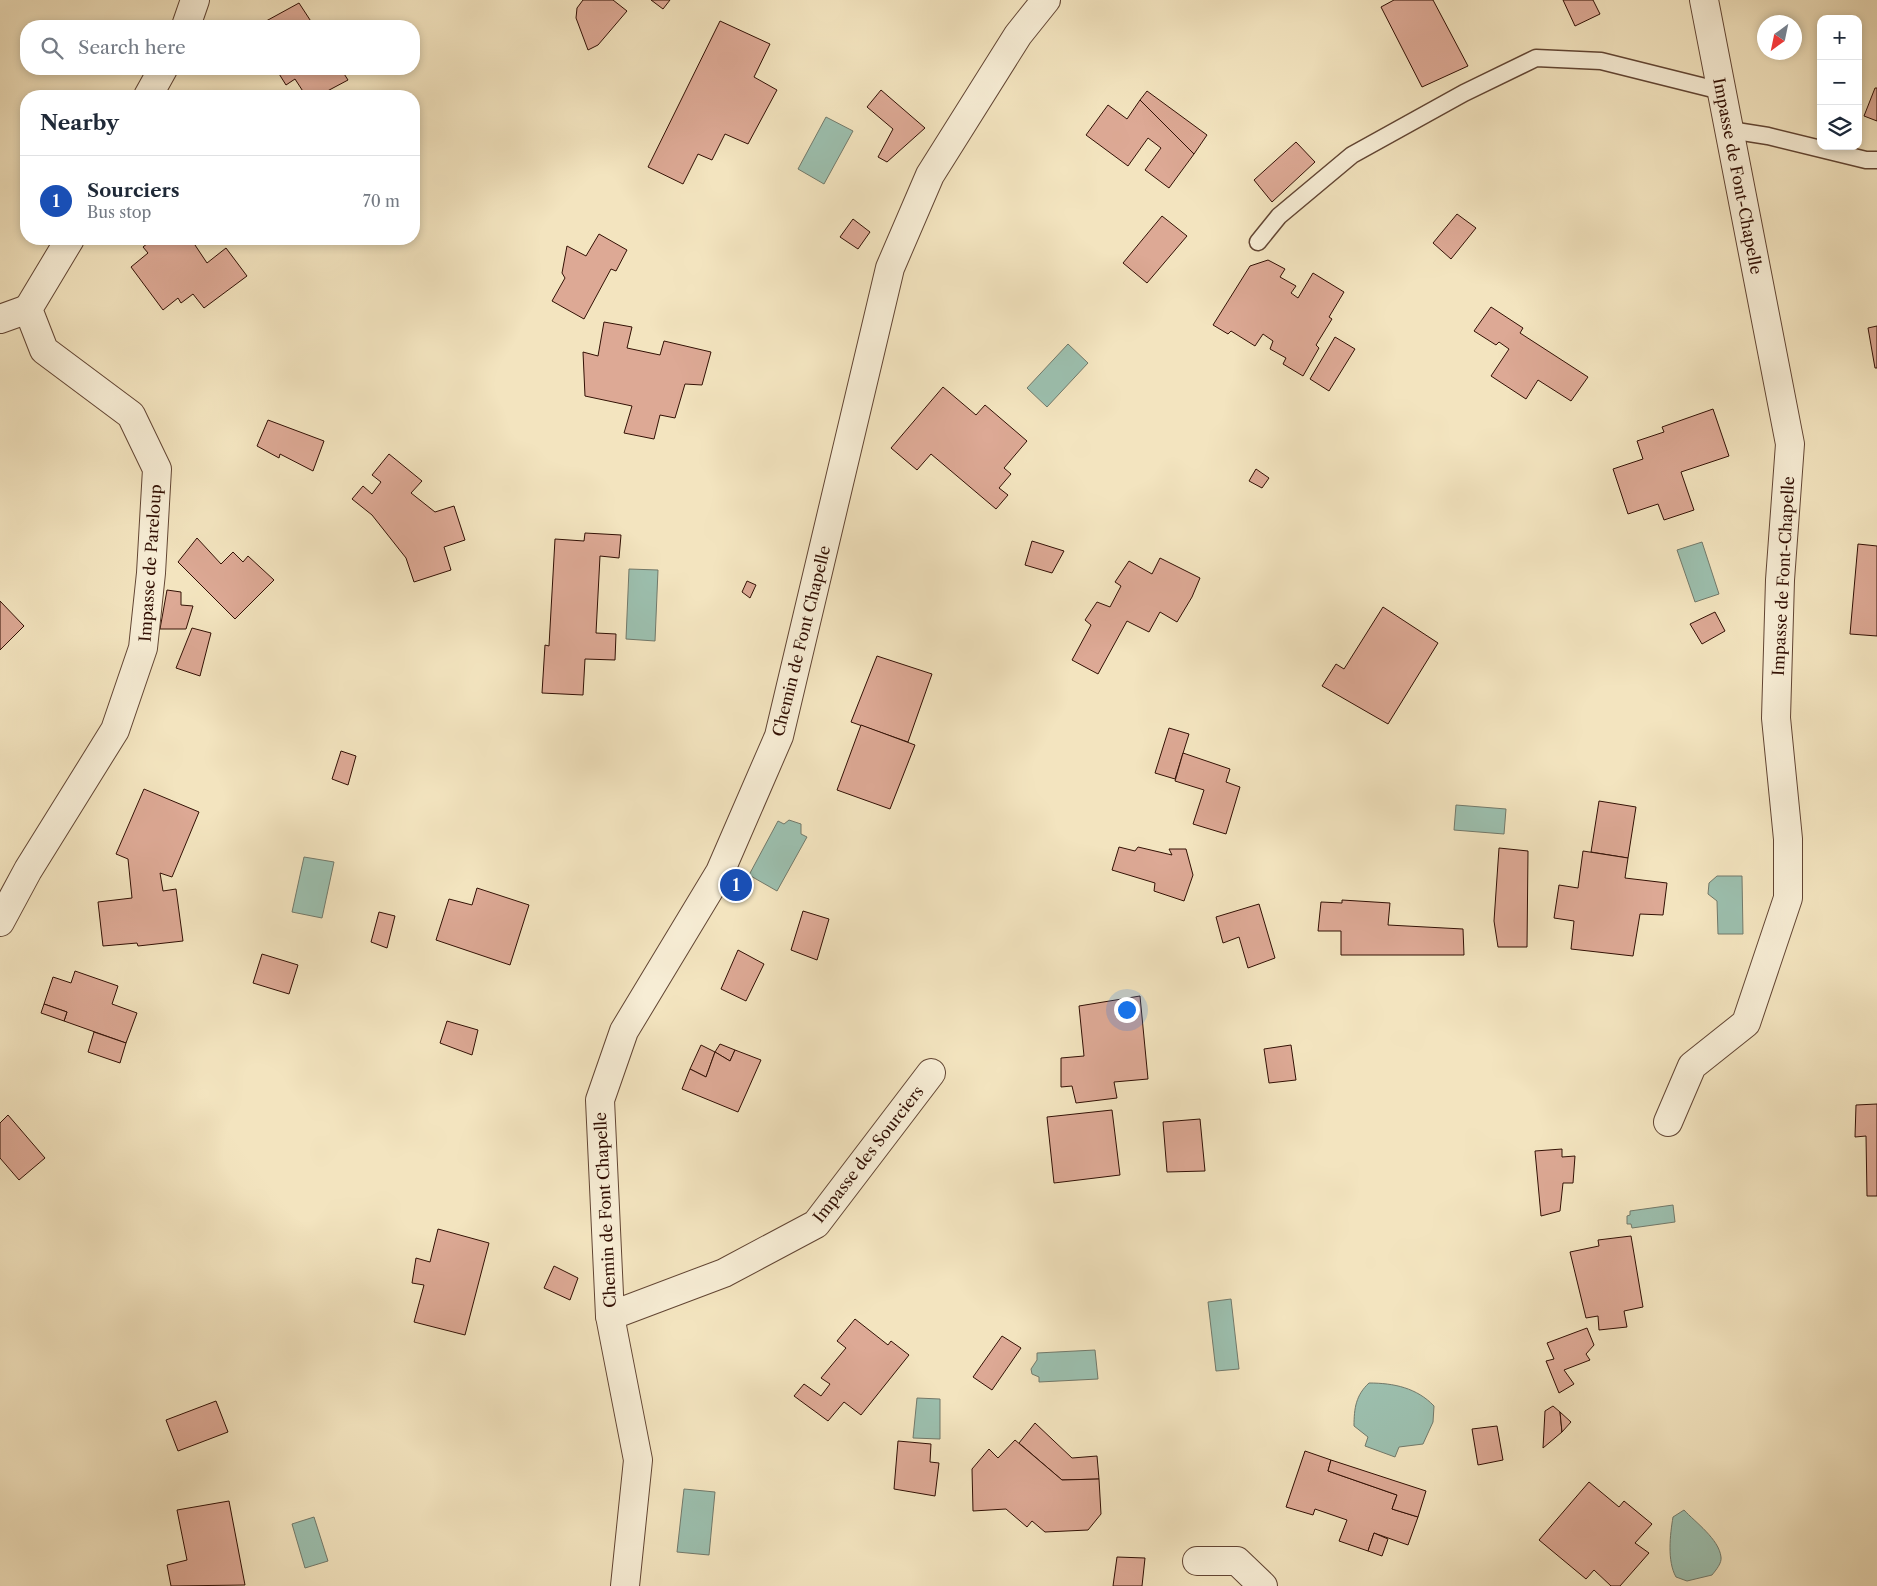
<!DOCTYPE html>
<meta charset="utf-8">
<style>
:root{--surface:#fff;--page:#f6f6f7;--text:#1f2937;--muted:#747a83;--line:#e0e1e3;--accent:#8f2418}
body{margin:0;font-family:"Libre Caslon Text",serif;background:var(--page);color:var(--text)}
.controls{position:absolute;right:15px;top:15px;display:grid;overflow:hidden;border-radius:10px;box-shadow:0 2px 8px #0003}
.controls button{width:45px;height:45px;display:grid;place-items:center;padding:0;border:0;border-bottom:1px solid var(--line);background:var(--surface);color:var(--text);font:25px sans-serif}
.compass{position:absolute;left:1757px;top:15px;width:45px;height:45px;border-radius:50%;background:var(--surface);box-shadow:0 2px 8px #0003;rotate:213deg}
.you{position:absolute;left:1126px;top:1009px;width:18px;height:18px;margin:-12px;border:4px solid #fff;border-radius:50%;background:#1a73e8;box-shadow:0 0 0 8px #1a73e833}
.badge{display:grid;place-items:center;width:32px;height:32px;border-radius:50%;background:var(--accent);color:#fff;font-size:16px;font-weight:700}
.pin{position:absolute;translate:-50% -50%;border:2px solid #fff;box-shadow:0 1px 5px #0006}
.list{margin:0;padding:0;list-style:none}
h2{display:flex;justify-content:space-between;align-items:center;height:65px;margin:0;padding:0 20px;font-size:21px}
h2 small{font-size:16px;font-weight:400;color:var(--muted)}
.list li{display:grid;grid-template-columns:32px 1fr auto;gap:15px;align-items:center;box-sizing:border-box;height:90px;padding:0 20px;border-top:1px solid var(--line)}
.list b{display:block;font-size:19px;white-space:nowrap}
.list p{margin:0;font-size:16px;white-space:nowrap;color:var(--muted)}
.list em{font-size:16px;font-style:normal;color:var(--muted)}
.icon{flex:none;width:28px;height:28px;fill:none;stroke:currentColor;stroke-width:2;stroke-linecap:round;stroke-linejoin:round}
.map{position:relative;flex:none;width:1877px;height:1586px;overflow:hidden}
.search{position:absolute;background:var(--surface);box-shadow:0 2px 8px #0003;left:20px;top:20px;width:400px;height:55px;display:flex;align-items:center;gap:12px;box-sizing:border-box;padding:0 18px;border-radius:20px;color:var(--muted);font-size:19px}
.panel{position:absolute;background:var(--surface);box-shadow:0 2px 8px #0003;left:20px;top:90px;width:400px;height:155px;border-radius:20px}
.map>svg:first-child{display:block}
.water{fill:#9cbfae;stroke:#72796a}
.building{fill:#dda995;stroke:#321004}
.lines{fill:none;stroke-linecap:round;stroke-linejoin:round}
.lane-casing{stroke:#624533;stroke-width:19}
.street-casing{stroke:#624533;stroke-width:30}
.lane{stroke:#f7edd5;stroke-width:16}
.street{stroke:#f7edd5;stroke-width:28}
.labels{text-anchor:middle;dominant-baseline:central;stroke-width:4;stroke-linejoin:round;paint-order:stroke}
.street-label{font-size:16px;fill:#321004;stroke:#f7edd5}
</style>
<div class="map">
<svg width="1877" height="1586" viewBox="0 0 1877 1586">
<rect width="100%" height="100%" fill="#f3e4bf"/>
<filter id="stains"><feTurbulence type="fractalNoise" baseFrequency=".004" numOctaves="4"/><feColorMatrix values="0 0 0 0 .2 0 0 0 0 .09 0 0 0 0 .02 0 0 0 .5 -.17"/></filter>
<radialGradient id="worn" r=".72"><stop offset=".6" stop-color="#630" stop-opacity="0"/><stop offset="1" stop-color="#630" stop-opacity=".3"/></radialGradient>
<g class="water">
<path d="M826,117L853,131L824,184L798,169Z"/>
<path d="M1068,344L1088,363L1047,407L1027,388Z"/>
<path d="M1702,542L1719,594L1695,602L1677,550Z"/>
<path d="M629,569L658,570L655,641L626,639Z"/>
<path d="M1456,805L1506,809L1504,834L1454,830Z"/>
<path d="M789,820L801,824V834L807,837L777,891L749,875L778,821L784,824Z"/>
<path d="M304,857L334,862L322,918L292,912Z"/>
<path d="M1717,876H1742L1743,934H1718L1717,901L1708,894L1709,883Z"/>
<path d="M1673,1205L1675,1222L1632,1228L1631,1224H1627V1216L1630,1215V1211Z"/>
<path d="M1231,1299L1239,1369L1216,1371L1208,1302Z"/>
<path d="M1095,1350L1098,1379L1039,1382V1377L1032,1374L1031,1369L1037,1360V1353Z"/>
<path d="M1369,1383C1394,1383 1417,1388 1434,1406L1433,1422L1423,1444L1399,1447L1395,1457L1365,1446L1368,1437L1354,1426C1354,1408 1356,1395 1369,1383Z"/>
<path d="M917,1398L940,1399V1439L913,1438Z"/>
<path d="M684,1489L715,1492L709,1555L677,1552Z"/>
<path d="M1684,1510C1695,1522 1719,1539 1721,1557C1722,1563 1716,1570 1712,1575L1687,1581L1676,1577C1667,1561 1670,1535 1673,1517Z"/>
<path d="M314,1517L328,1561L305,1568L292,1524Z"/>
</g>
<g class="building">
<path d="M583,0H613L627,11L598,45L588,50L576,18L577,8Z"/>
<path d="M651,0H670L663,9Z"/>
<path d="M1394,0H1433L1468,66L1422,87L1381,7Z"/>
<path d="M1563,0H1593L1600,14L1575,26Z"/>
<path d="M299,3L314,26H257Z"/>
<path d="M720,21L770,44L754,77L777,90L748,144L725,134L712,160L698,154L683,184L648,167Z"/>
<path d="M276,69H341L348,80L318,96H306L295,79L286,85Z"/>
<path d="M1875,88H1877V121L1864,116Z"/>
<path d="M881,90L925,128L887,162L878,157L893,129L867,107Z"/>
<path d="M1147,91L1207,135L1194,154L1140,100Z"/>
<path d="M1140,100L1194,154L1169,188L1145,170L1161,148L1148,138L1128,166L1086,135L1108,105L1127,119Z"/>
<path d="M1296,142L1315,162L1272,202L1254,180Z"/>
<path d="M1457,214L1476,228L1451,259L1433,243Z"/>
<path d="M1162,216L1187,236L1147,283L1123,263Z"/>
<path d="M853,219L870,232L858,249L840,237Z"/>
<path d="M599,234L627,250L616,271L611,269L584,319L552,301L565,278L562,273L567,246L586,256Z"/>
<path d="M153,239H191L207,263L226,248L247,276L204,308L193,294L181,303L178,298L163,310L131,267L148,253L143,247Z"/>
<path d="M1268,260L1285,269L1280,277L1296,286L1291,293L1298,298L1313,273L1344,292L1329,317L1332,319L1316,345L1319,348L1303,376L1283,364L1286,358L1270,349L1273,341L1263,334L1255,346L1231,331L1228,334L1213,325L1250,266Z"/>
<path d="M1491,307L1523,328L1520,333L1588,377L1571,401L1538,380L1526,399L1491,376L1509,349L1499,342L1496,345L1474,331Z"/>
<path d="M604,322L632,327L627,348L660,355L664,341L711,352L702,385L685,384L675,418L660,415L654,439L624,433L632,406L585,396L583,352L598,356Z"/>
<path d="M1877,326V368H1875L1868,328Z"/>
<path d="M1335,337L1355,349L1329,391L1310,379Z"/>
<path d="M943,387L976,415L985,405L1027,441L1004,468L1011,474L999,488L1008,495L996,509L931,454L917,470L891,448Z"/>
<path d="M1713,409L1729,456L1681,472L1694,510L1664,520L1658,504L1628,514L1613,469L1643,459L1637,441L1664,432L1662,427Z"/>
<path d="M268,420L324,441L313,471L280,454L279,458L257,446Z"/>
<path d="M389,454L422,481L411,493L435,512L454,506L465,540L444,547L451,570L414,582L406,558L372,515L352,499L363,486L372,494L381,482L372,475Z"/>
<path d="M1256,469L1269,478L1262,488L1249,481Z"/>
<path d="M585,533L621,535L619,558L600,556L596,633L616,634L615,660L585,659L583,695L542,693L545,645L549,646L555,539L584,541Z"/>
<path d="M197,538L221,564L233,552L243,562L248,556L274,580L235,619L178,562Z"/>
<path d="M1032,541L1064,551L1052,573L1025,565Z"/>
<path d="M1858,544L1877,546V636L1850,634Z"/>
<path d="M1160,558L1200,578L1192,597L1177,622L1160,612L1149,632L1127,621L1098,674L1072,660L1091,625L1085,620L1097,602L1110,607L1121,586L1115,582L1129,561L1152,574Z"/>
<path d="M747,581L756,585L750,598L742,592Z"/>
<path d="M167,590L181,592V605L193,606L186,629H160Z"/>
<path d="M0,601L24,626L0,650Z"/>
<path d="M1383,607L1438,643L1388,724L1322,686L1336,664L1344,669Z"/>
<path d="M1715,612L1725,631L1702,644L1690,624Z"/>
<path d="M192,628L211,633L200,676L176,668Z"/>
<path d="M877,656L932,674L908,742L851,722Z"/>
<path d="M861,725L915,745L890,809L837,790Z"/>
<path d="M1169,728L1189,734L1175,779L1155,773Z"/>
<path d="M341,751L356,756L348,785L332,779Z"/>
<path d="M1183,753L1230,769L1226,782L1240,787L1226,834L1193,824L1204,790L1175,781Z"/>
<path d="M144,789L199,812L172,877L160,873L163,891L176,889L183,941L138,946L137,943L103,946L98,902L132,898L128,859L116,854Z"/>
<path d="M1599,801L1636,807L1628,858L1591,852Z"/>
<path d="M1119,847L1135,851L1138,847L1172,855L1169,849H1186L1193,875L1184,901L1154,891L1155,883L1112,870Z"/>
<path d="M1499,848L1528,851L1527,947H1498L1494,921Z"/>
<path d="M1583,851L1628,858L1625,878L1667,883L1663,915L1640,914L1633,956L1571,949L1574,921L1554,918L1559,885L1578,888Z"/>
<path d="M477,888L529,905L510,965L436,940L449,899L472,905Z"/>
<path d="M1342,900L1390,903L1388,925L1463,929L1464,955H1341V931H1318L1321,902L1342,903Z"/>
<path d="M1259,904L1275,958L1248,968L1239,937L1223,943L1216,917Z"/>
<path d="M803,911L829,919L817,960L791,950Z"/>
<path d="M379,912L395,916L387,948L371,942Z"/>
<path d="M738,950L764,964L746,1001L721,989Z"/>
<path d="M262,954L298,965L289,994L253,983Z"/>
<path d="M75,971L118,986L112,1004L137,1013L126,1043L64,1021L67,1012L44,1004L53,977L71,983Z"/>
<path d="M1140,996L1148,1079L1114,1082L1117,1098L1076,1103L1072,1086L1061,1087V1058L1084,1056L1079,1006Z"/>
<path d="M44,1004L67,1012L64,1021L41,1013Z"/>
<path d="M447,1021L478,1030L472,1055L440,1043Z"/>
<path d="M94,1032L126,1043L120,1063L88,1052Z"/>
<path d="M720,1044L735,1050L730,1061L715,1052Z"/>
<path d="M701,1045L715,1052L706,1077L690,1069Z"/>
<path d="M1291,1045L1296,1080L1269,1083L1264,1049Z"/>
<path d="M735,1050L761,1060L738,1112L682,1089L690,1069L706,1077L715,1052L730,1061Z"/>
<path d="M1877,1104V1196H1867L1866,1136L1855,1137L1856,1105Z"/>
<path d="M1112,1110L1120,1175L1054,1183L1047,1117Z"/>
<path d="M8,1115L45,1158L19,1180L0,1158V1123Z"/>
<path d="M1200,1119L1205,1171L1167,1172L1163,1122Z"/>
<path d="M1562,1149V1157L1575,1156L1573,1183H1563L1560,1211L1541,1216L1535,1151Z"/>
<path d="M438,1229L489,1243L465,1335L414,1322L424,1285L412,1283L416,1258L430,1262Z"/>
<path d="M1631,1236L1643,1307L1624,1311L1627,1327L1599,1330L1598,1316L1586,1318L1570,1252L1599,1246L1598,1240Z"/>
<path d="M554,1266L578,1278L570,1300L544,1288Z"/>
<path d="M855,1319L888,1345L891,1341L909,1355L861,1415L844,1402L828,1421L794,1396L804,1384L821,1396L830,1384L821,1378L846,1348L837,1341Z"/>
<path d="M1587,1328L1594,1345L1586,1354L1590,1360L1564,1370L1574,1384L1559,1393L1546,1361L1554,1359L1547,1343Z"/>
<path d="M1002,1336L1021,1348L992,1390L973,1377Z"/>
<path d="M216,1401L228,1432L178,1451L166,1420Z"/>
<path d="M1553,1406L1560,1412L1562,1432L1543,1448L1545,1411Z"/>
<path d="M1560,1412L1571,1422L1562,1432Z"/>
<path d="M1035,1423L1072,1458L1097,1456L1099,1479L1062,1480L1019,1443Z"/>
<path d="M1497,1426L1503,1460L1478,1465L1472,1429Z"/>
<path d="M1015,1440L1062,1480L1099,1479L1101,1514L1088,1530L1045,1532L1032,1521L1027,1527L1006,1509L973,1511L972,1469L989,1449L998,1458Z"/>
<path d="M898,1441L931,1444L930,1462L939,1463L935,1496L894,1489Z"/>
<path d="M1305,1451L1331,1460L1328,1471L1397,1495L1392,1509L1418,1517L1408,1545L1374,1533L1368,1551L1339,1541L1347,1520L1315,1509L1313,1515L1286,1507Z"/>
<path d="M1331,1460L1426,1491L1418,1517L1392,1509L1397,1495L1328,1471Z"/>
<path d="M1589,1482L1619,1507L1624,1501L1652,1524L1635,1543L1649,1553L1620,1586H1611L1594,1570L1586,1579L1539,1540Z"/>
<path d="M229,1501L245,1585L171,1586L167,1565L187,1560L177,1510Z"/>
<path d="M1374,1533L1388,1539L1382,1556L1368,1551Z"/>
<path d="M1117,1557L1145,1558L1142,1586H1113Z"/>
</g>
<g class="lines">
<g class="lane-casing">
<g id="lane">
<path d="M1730,130L1768,136L1866,160H1877"/>
<path d="M1258,242L1279,216L1352,155L1464,93L1536,58L1601,61L1721,91"/>
</g>
</g>
<g class="street-casing">
<g id="street">
<path d="M186,26L195,0"/>
<path d="M148,96L163,69"/>
<path d="M0,319L28,309"/>
<path d="M0,922L28,870L115,730L143,648L151,573L157,469L131,415L44,350L28,309L70,239"/>
<path d="M1668,1122L1692,1066L1746,1023L1788,898V839L1776,718L1780,580L1790,444L1704,0"/>
<path d="M610,1316L724,1273L816,1224L931,1073"/>
<path d="M1197,1561H1237L1263,1586"/>
<path d="M625,1586L638,1460L610,1316L600,1100L624,1031L720,872L779,736L890,268L930,175L1018,35L1046,0"/>
</g>
</g>
<use href="#lane" class="lane"/>
<use href="#street" class="street"/>
</g>
<g class="labels">
<g class="street-label">
<text transform="translate(1738 176) rotate(79)">Impasse de Font-Chapelle</text>
<text transform="translate(150 563) rotate(-86)">Impasse de Pareloup</text>
<text transform="translate(1783 576) rotate(-87)">Impasse de Font-Chapelle</text>
<text transform="translate(801 641) rotate(-76)">Chemin de Font Chapelle</text>
<text transform="translate(868 1154) rotate(-52)">Impasse des Sourciers</text>
<text transform="translate(605 1210) rotate(-93)">Chemin de Font Chapelle</text>
</g>
</g>
<rect width="100%" height="100%" filter="url(#stains)"/>
<rect width="100%" height="100%" fill="url(#worn)"/>
</svg>
<div class="controls">
<button>+</button>
<button>−</button>
<button><svg class="icon" aria-label="layers" viewBox="0 0 24 24"><path d="M12 4l9 5-9 5-9-5zM3 14l9 5 9-5"/></svg></button>
</div>
<svg class="compass" viewBox="-18 -18 36 36"><path d="M0-13l5 13h-10z" fill="#e53935"/><path d="M0 13l5-13h-10z" fill="#747a83"/></svg>
<div class="you"></div>
<div class="pin badge" style="left:736px;top:885px;background:#1a4fb4">1</div>
<div class="search"><svg class="icon" aria-label="search" viewBox="0 0 24 24"><circle cx="10" cy="10" r="6"/><path d="M15 15l6 6"/></svg>Search here</div>
<section class="panel">
<h2>Nearby<small></small></h2>
<ul class="list">
<li><span class="badge" style="background:#1a4fb4">1</span><div><b>Sourciers</b><p>Bus stop</p></div><em>70 m</em></li>
</ul>
</section>
</div>
